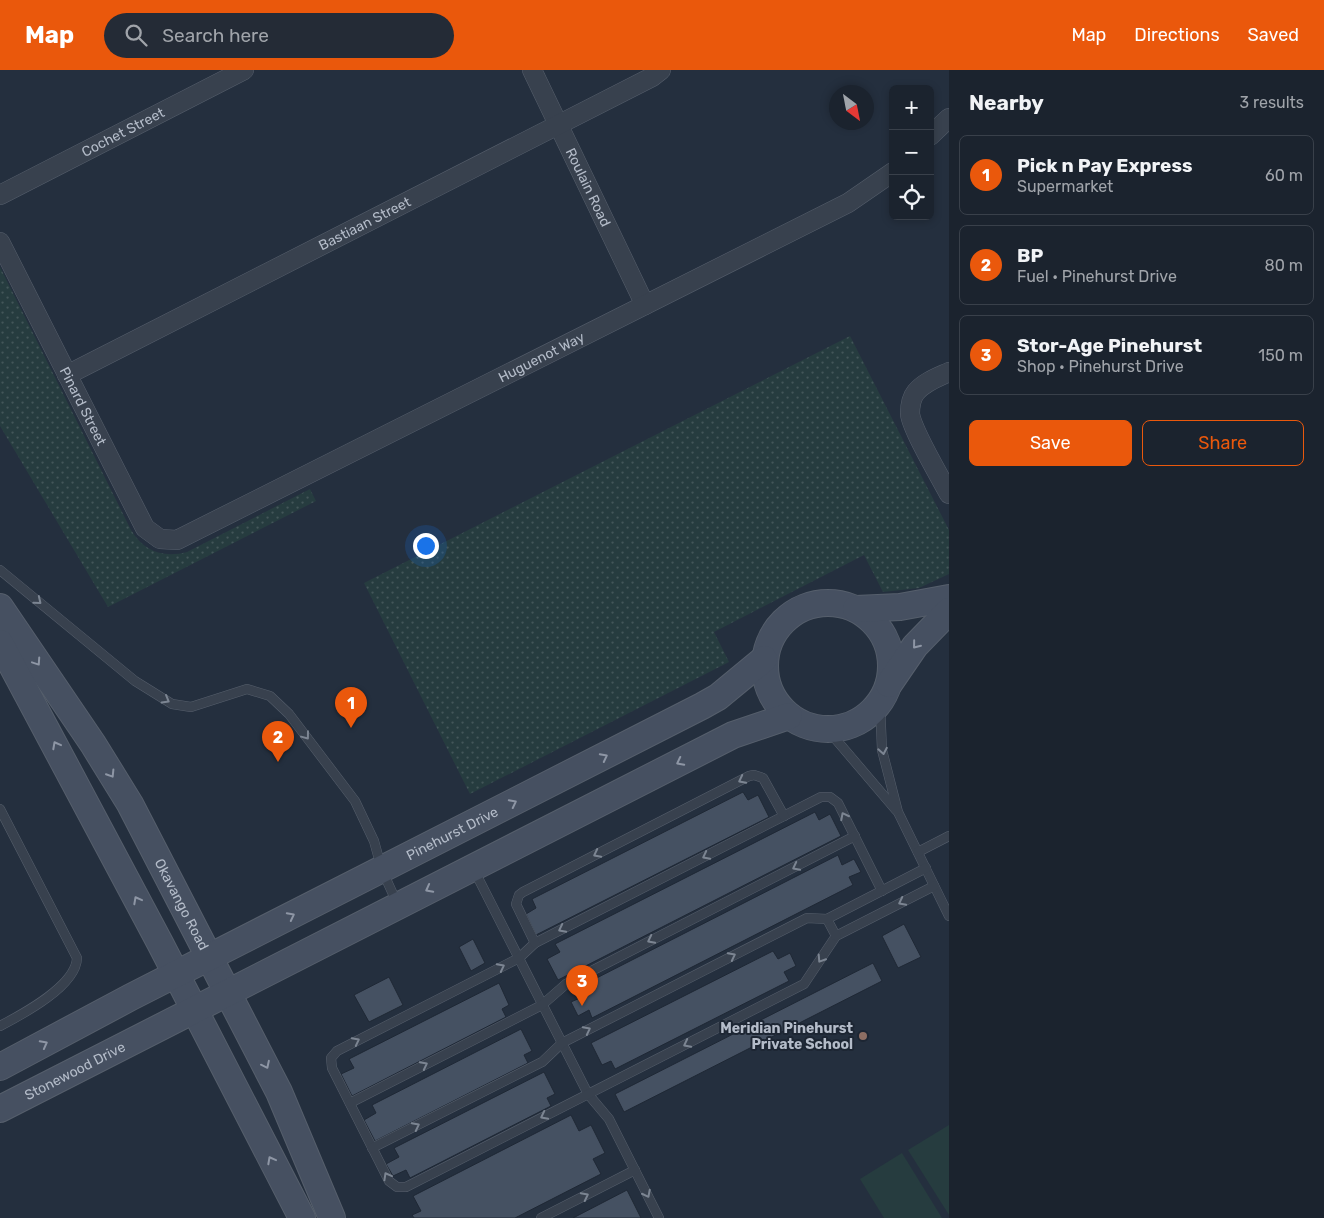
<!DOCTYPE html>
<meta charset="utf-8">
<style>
:root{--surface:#1b232e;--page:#242b36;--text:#f1f3f6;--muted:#a0a4aa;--line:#39404a;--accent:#ea580c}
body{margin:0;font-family:Rubik,sans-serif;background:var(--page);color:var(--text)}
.controls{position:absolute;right:15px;top:15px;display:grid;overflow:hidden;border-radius:8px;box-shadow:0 2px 8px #0003}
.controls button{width:45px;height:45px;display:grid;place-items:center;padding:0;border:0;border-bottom:1px solid var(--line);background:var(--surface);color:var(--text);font:25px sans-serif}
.compass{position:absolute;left:829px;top:15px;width:45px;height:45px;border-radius:50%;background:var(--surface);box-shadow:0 2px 8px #0003;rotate:148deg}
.you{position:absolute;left:425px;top:475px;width:18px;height:18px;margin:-12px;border:4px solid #fff;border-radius:50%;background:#1a73e8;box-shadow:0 0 0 8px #1a73e833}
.badge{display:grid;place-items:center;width:32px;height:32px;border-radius:50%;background:var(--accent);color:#fff;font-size:16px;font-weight:700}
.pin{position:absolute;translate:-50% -41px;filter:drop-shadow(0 1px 2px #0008)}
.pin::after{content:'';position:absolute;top:26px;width:18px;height:15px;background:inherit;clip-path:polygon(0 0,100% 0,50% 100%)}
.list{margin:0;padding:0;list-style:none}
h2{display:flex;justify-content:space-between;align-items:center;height:65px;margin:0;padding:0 20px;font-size:21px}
h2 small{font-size:16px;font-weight:400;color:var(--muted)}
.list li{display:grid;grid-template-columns:32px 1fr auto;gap:15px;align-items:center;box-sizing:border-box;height:80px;margin:0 10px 10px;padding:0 10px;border:1px solid var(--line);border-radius:8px}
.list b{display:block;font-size:19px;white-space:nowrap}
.list p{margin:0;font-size:16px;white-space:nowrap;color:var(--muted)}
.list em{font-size:16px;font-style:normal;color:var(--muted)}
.actions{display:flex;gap:10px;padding:15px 20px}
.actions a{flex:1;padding:11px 0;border:1px solid var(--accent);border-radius:8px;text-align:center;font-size:18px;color:var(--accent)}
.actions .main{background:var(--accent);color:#fff}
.icon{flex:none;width:28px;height:28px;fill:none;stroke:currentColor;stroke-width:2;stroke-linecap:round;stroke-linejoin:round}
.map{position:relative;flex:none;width:949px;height:1148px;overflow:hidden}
header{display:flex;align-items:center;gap:30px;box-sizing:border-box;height:70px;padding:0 25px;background:var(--accent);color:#fff}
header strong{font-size:24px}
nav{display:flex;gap:28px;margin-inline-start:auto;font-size:18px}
.search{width:350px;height:45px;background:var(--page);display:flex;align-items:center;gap:12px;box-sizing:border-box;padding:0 18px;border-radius:28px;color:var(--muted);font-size:19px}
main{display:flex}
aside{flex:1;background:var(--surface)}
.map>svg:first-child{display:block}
.grass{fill:url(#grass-dots)}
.pitch{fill:#263c3f}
.building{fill:#455162;stroke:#1f2835}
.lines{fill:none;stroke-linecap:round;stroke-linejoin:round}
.lane-casing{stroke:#565f6c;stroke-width:10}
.street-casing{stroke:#565f6c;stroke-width:20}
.secondary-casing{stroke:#565f6c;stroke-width:28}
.lane{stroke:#38414e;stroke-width:9}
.street{stroke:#38414e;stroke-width:19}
.secondary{stroke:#465061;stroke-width:26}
.oneway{stroke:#7c8592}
.oneway2{stroke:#8e96a5}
.education-dot{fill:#8d6e63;stroke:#1d2633;stroke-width:2}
.labels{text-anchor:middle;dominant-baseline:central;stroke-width:4;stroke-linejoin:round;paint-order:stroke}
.street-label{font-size:14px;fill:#b4bcc9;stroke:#1d2633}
.poi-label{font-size:14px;font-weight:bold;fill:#b4bcc9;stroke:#1d2633;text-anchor:end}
</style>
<header>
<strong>Map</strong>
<div class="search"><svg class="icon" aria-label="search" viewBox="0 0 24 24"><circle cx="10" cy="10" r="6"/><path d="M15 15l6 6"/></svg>Search here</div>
<nav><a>Map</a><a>Directions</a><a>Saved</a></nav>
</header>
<main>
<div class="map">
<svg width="949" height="1148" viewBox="0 0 949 1148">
<defs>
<pattern id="grass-dots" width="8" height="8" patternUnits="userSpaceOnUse" patternTransform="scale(1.25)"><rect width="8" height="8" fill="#263c3f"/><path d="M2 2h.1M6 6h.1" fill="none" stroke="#435659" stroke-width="1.8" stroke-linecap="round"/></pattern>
</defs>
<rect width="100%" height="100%" fill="#242f3e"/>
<g class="grass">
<path d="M0,197L131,460C144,482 164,488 187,482L310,419L316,431L108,537L0,356Z"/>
<path d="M850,266L949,460V504L919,518L883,522L864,485L714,562L729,592L470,724L364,513Z"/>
</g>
<g class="pitch">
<path d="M949,1055V1145L908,1080Z"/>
<path d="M902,1083L942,1148H884L860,1109Z"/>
</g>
<g class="building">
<path d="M743,722L748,730L758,725L769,747L536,865L526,844L536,838L532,829Z"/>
<path d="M815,742L819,750L830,744L841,766L558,910L547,889L560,882L555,874Z"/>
<path d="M838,785L842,795L854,789L861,802L849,807L853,815L592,948L589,940L578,946L571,932L582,927L577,918Z"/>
<path d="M904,854L921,887L898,898L882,866Z"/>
<path d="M473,869L485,893L471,901L459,877Z"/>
<path d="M773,881L778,889L790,883L796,896L784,902L789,911L615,999L611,991L602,995L591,973Z"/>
<path d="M873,893L882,911L624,1042L615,1024Z"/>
<path d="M389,907L403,935L369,952L354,925Z"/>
<path d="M499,913L509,935L502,939L506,947L352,1026L341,1004L354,998L349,989Z"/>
<path d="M521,959L532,981L524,985L528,993L375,1071L364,1050L376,1043L372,1035Z"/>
<path d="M544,1002L555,1024L547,1028L551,1036L410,1108L406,1100L393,1106L386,1094L399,1087L394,1078Z"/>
<path d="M571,1045L579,1061L591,1055L605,1083L593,1089L601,1104L515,1148H414L412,1145L421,1141L413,1126Z"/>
<path d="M627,1120L641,1148H573Z"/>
</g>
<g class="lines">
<g class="lane-casing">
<g id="lane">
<path d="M0,500L135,611L172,634L191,637L247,619L270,626L289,644L355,731L374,771L382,800L397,833"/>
<path d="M880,633L882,680L898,742L949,846"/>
<path d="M827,659L896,740"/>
<path d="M0,739L77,888C76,916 23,944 0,956"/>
<path d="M918,782L949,766"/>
<path d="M474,800L588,1024L609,1049L659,1148"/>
<path d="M882,821L838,733L830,727H821L535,873L519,888L337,981L331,988L332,998L389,1111L397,1117H406L804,914L836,866L934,816"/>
<path d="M827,849L836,866"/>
<path d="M535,873L516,834L519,825L523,822L749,706L754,705L763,708L784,746"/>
<path d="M350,1033L542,935L566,914L855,766"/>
<path d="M372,1078L542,992L562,973L807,848L827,849L926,798"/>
<path d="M541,1148L635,1100"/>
</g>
</g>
<g class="street-casing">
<g id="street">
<path id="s1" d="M532,0L645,235"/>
<path d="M930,66L949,48"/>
<path id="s2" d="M0,125L244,0"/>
<path id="s3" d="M0,172L145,458L160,469L177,470L848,133L893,102"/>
<path d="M949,302C938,307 924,312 916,322C911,328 910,336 910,344C912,360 940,407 949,424"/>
<path id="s4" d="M67,305L652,7L661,0"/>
</g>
</g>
<g class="secondary-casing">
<g id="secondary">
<circle cx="828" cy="596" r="63"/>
<path id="s5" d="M0,537L93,674L130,734L279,1022L332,1148"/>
<path d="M856,539L900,537L949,528"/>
<path d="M0,573L160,873L302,1148"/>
<path d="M889,614L915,576L949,541"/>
<path id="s6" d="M0,997L131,927L702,636L718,627L764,589"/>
<path id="s7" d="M0,1039L733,665L789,646"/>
</g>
</g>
<use href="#lane" class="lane"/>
<use href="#street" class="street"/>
<use href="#secondary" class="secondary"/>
</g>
<defs><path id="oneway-chevron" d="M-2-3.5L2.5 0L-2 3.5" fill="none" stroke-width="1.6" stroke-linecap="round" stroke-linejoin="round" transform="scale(1.25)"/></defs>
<g class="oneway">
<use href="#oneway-chevron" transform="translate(38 531) rotate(39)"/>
<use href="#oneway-chevron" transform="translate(166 630) rotate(30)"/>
<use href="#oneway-chevron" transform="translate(306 666) rotate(53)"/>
<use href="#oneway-chevron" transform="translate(883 681) rotate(80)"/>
<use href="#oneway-chevron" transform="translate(742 710) rotate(153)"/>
<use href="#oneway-chevron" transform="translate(844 746) rotate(-117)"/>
<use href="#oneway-chevron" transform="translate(597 784) rotate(153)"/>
<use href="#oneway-chevron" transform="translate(706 786) rotate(153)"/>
<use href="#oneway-chevron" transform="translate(796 797) rotate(153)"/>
<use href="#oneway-chevron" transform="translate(902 832) rotate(153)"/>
<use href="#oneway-chevron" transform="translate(562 859) rotate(153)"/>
<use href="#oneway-chevron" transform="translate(651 870) rotate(153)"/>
<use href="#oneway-chevron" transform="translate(732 886) rotate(-27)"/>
<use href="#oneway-chevron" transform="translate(821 889) rotate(123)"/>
<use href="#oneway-chevron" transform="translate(501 897) rotate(-27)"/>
<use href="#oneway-chevron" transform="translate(587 960) rotate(-27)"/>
<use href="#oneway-chevron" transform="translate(356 971) rotate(-27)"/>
<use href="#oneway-chevron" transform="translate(687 974) rotate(153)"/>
<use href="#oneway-chevron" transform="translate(424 995) rotate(-27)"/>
<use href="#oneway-chevron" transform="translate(544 1046) rotate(153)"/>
<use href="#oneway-chevron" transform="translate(416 1056) rotate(-27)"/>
<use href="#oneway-chevron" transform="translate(387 1106) rotate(-119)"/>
<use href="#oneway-chevron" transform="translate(647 1124) rotate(63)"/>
<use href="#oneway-chevron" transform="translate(585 1126) rotate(-27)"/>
</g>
<g class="oneway2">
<use href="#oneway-chevron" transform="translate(916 575) rotate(129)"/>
<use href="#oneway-chevron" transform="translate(37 592) rotate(56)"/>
<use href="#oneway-chevron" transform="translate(56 675) rotate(-118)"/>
<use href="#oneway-chevron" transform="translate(604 687) rotate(-27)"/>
<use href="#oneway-chevron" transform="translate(680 692) rotate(153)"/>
<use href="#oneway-chevron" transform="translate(111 704) rotate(58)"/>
<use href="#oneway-chevron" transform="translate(513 733) rotate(-27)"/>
<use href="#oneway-chevron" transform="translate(429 819) rotate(152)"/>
<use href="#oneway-chevron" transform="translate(137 830) rotate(-118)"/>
<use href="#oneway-chevron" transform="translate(291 846) rotate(-27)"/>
<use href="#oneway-chevron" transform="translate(44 974) rotate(-28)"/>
<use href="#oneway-chevron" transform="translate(266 995) rotate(64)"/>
<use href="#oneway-chevron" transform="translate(271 1090) rotate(-118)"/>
</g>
<circle class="education-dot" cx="863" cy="966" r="5"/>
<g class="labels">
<g class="street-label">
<text stroke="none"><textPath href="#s2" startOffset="138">Cochet Street</textPath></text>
<text stroke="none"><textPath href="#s1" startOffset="130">Roulain Road</textPath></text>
<text stroke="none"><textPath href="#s4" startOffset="334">Bastiaan Street</textPath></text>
<text stroke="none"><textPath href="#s3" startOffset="764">Huguenot Way</textPath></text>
<text stroke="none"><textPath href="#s3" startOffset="184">Pinard Street</textPath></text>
<text stroke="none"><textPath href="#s6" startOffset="509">Pinehurst Drive</textPath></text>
<text stroke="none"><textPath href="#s5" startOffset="349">Okavango Road</textPath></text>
<text stroke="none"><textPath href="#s7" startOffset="84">Stonewood Drive</textPath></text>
</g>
<g class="poi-label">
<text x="853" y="958">Meridian Pinehurst<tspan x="853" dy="16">Private School</tspan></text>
</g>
</g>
</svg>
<div class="controls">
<button>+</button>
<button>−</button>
<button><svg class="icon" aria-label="locate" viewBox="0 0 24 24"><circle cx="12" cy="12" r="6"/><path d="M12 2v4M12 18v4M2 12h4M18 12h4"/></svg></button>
</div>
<svg class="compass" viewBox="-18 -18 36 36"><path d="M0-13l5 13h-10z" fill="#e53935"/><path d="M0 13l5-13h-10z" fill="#a0a4aa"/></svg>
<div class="you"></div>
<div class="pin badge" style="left:351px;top:658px">1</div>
<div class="pin badge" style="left:278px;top:692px">2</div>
<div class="pin badge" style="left:582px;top:936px">3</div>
</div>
<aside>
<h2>Nearby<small>3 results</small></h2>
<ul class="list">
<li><span class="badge">1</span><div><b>Pick n Pay Express</b><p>Supermarket</p></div><em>60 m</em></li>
<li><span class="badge">2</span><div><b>BP</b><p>Fuel · Pinehurst Drive</p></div><em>80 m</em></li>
<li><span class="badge">3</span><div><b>Stor-Age Pinehurst</b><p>Shop · Pinehurst Drive</p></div><em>150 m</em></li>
</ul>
<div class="actions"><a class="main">Save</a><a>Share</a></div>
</aside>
</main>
